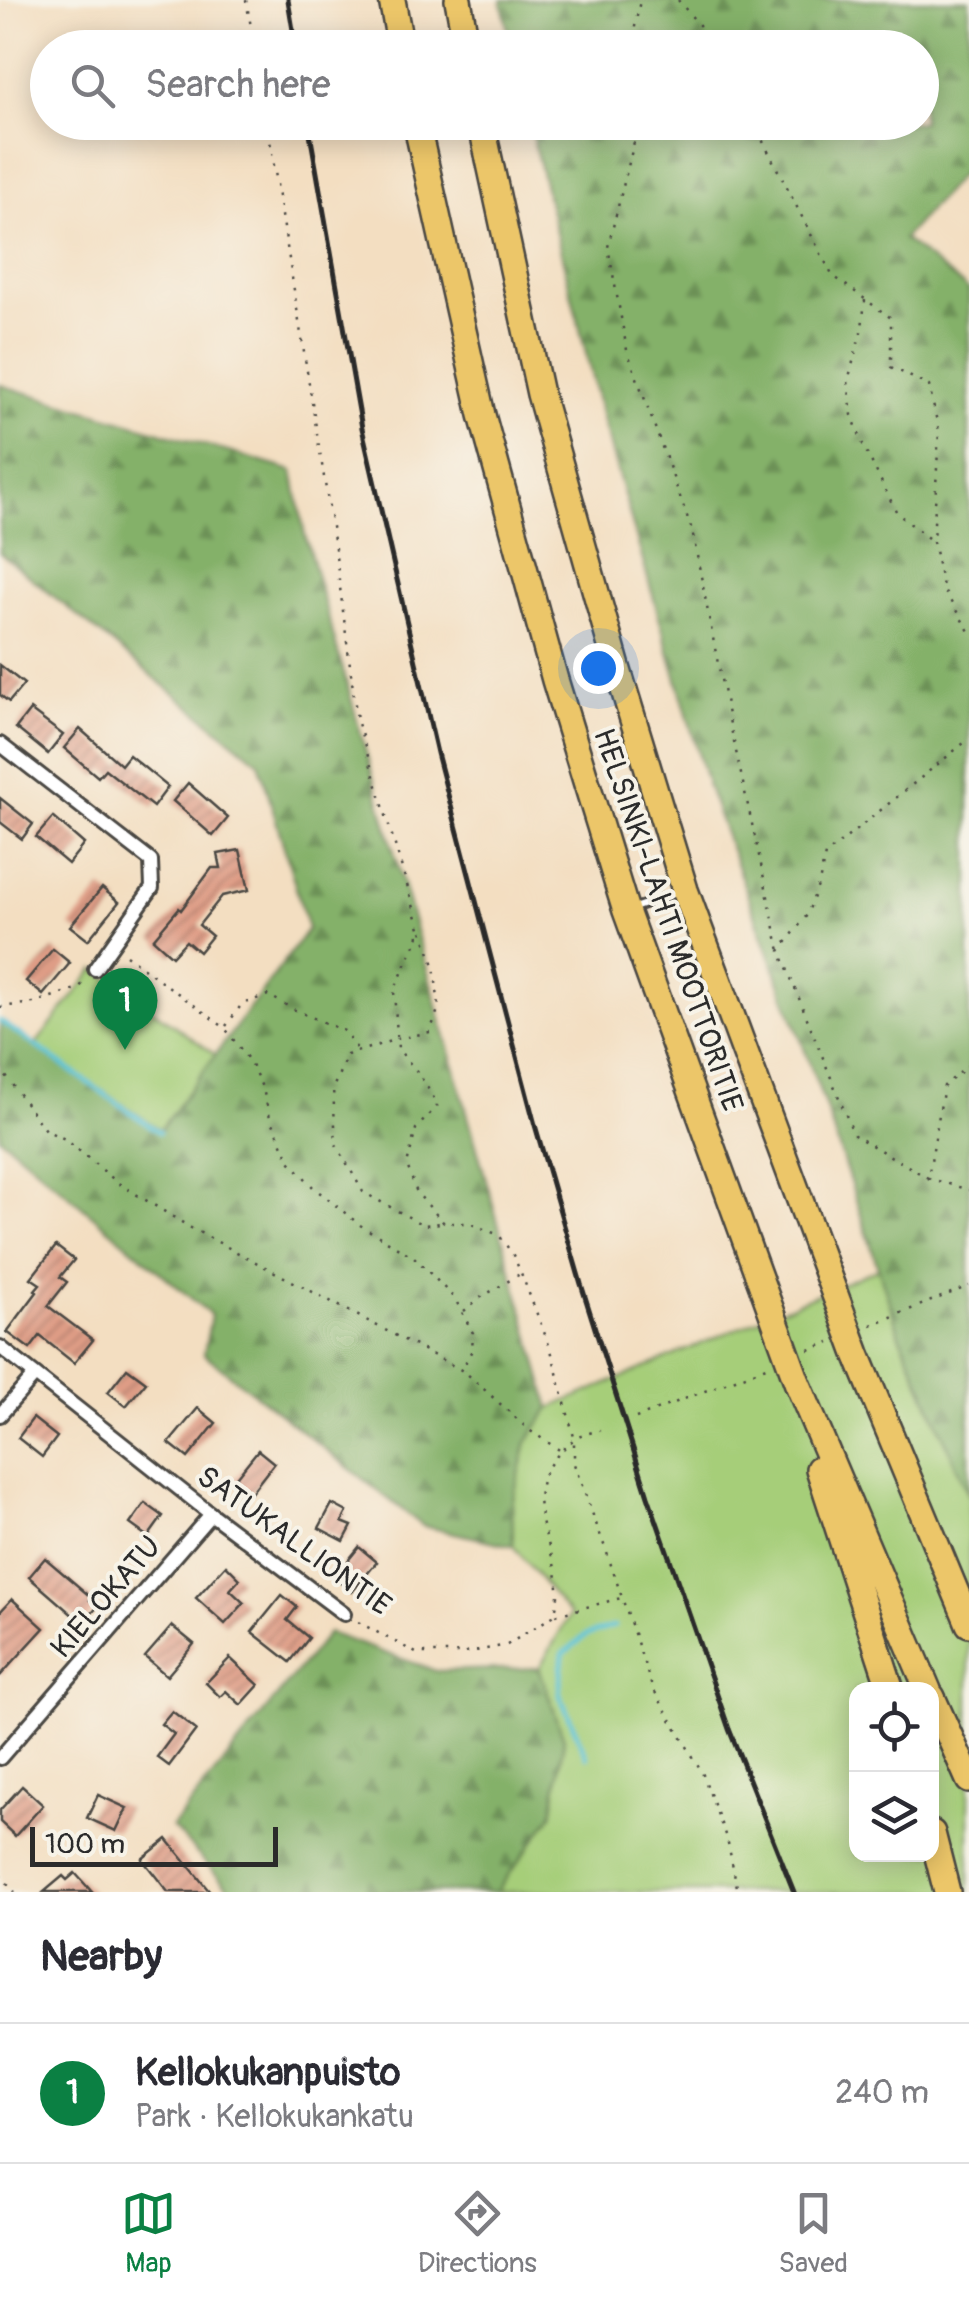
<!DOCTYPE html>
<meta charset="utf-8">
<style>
:root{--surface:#fff;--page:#f2f2f3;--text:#2b2b33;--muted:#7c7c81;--line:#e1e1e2;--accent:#0b8043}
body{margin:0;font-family:Pangolin,sans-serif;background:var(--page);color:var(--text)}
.controls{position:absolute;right:30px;bottom:30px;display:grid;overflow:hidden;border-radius:20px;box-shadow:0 5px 25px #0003}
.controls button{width:90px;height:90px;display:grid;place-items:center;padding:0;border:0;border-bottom:2px solid var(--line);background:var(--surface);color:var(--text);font:50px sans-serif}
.scale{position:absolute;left:30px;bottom:25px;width:248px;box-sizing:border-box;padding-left:10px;border:5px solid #2b2b2b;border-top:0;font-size:28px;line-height:35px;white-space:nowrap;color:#2b2b2b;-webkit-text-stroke:8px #f7f3e8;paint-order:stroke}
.you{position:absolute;left:598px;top:668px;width:35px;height:35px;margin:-25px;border:8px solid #fff;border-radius:50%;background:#1a73e8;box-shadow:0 0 0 15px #1a73e833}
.badge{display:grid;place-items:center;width:65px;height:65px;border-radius:50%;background:var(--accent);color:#fff;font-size:32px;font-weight:700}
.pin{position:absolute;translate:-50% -82px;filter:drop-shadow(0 2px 5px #0008)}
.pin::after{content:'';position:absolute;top:52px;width:35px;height:30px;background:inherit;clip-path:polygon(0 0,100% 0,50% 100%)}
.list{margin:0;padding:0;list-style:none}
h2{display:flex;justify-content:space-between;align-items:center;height:130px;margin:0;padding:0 40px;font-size:42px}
h2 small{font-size:32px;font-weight:400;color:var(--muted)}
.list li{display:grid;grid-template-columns:65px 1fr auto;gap:30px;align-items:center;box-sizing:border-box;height:140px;padding:0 40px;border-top:2px solid var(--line)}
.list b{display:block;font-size:38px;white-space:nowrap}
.list p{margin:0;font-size:32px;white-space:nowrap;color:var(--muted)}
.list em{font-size:32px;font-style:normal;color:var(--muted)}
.icon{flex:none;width:55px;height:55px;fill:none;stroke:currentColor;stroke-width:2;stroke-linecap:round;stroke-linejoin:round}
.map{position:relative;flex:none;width:969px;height:1892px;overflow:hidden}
.search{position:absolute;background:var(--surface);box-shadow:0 5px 25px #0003;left:30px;right:30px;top:30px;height:110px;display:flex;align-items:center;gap:25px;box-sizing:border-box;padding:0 35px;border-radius:55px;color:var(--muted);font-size:38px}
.sheet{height:270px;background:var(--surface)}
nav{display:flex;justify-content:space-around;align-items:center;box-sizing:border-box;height:140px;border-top:2px solid var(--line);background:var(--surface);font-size:28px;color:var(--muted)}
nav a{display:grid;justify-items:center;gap:5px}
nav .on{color:var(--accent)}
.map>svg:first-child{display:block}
.green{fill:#a6ce79;stroke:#687c52;stroke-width:2.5;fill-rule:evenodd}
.forest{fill:url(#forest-firs);stroke:#586e4a;stroke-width:2.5}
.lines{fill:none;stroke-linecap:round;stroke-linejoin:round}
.stream{stroke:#5ac3d6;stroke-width:5}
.building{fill:url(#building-hatch)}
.lane-casing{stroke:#494642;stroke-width:11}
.street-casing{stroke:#494642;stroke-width:18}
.highway-casing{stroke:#494642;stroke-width:30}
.path{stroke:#494642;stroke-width:2.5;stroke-dasharray:2.5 8;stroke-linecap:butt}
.lane{stroke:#fff;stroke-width:6}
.street{stroke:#fff;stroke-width:12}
.highway{stroke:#ecc669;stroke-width:25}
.rail{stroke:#2b2b2b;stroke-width:5}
.labels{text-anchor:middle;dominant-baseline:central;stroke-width:8;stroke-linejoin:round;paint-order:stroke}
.street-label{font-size:30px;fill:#2b2b2b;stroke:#f7f3e8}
</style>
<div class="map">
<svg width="969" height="1892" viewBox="0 0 969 1892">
<defs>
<pattern id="forest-firs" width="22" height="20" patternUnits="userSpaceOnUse" patternTransform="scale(2.5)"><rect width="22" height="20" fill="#84b169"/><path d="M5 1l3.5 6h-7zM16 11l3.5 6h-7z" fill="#6c9057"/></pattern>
<pattern id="building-hatch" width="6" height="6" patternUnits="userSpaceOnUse" patternTransform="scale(2.5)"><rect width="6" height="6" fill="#df9d86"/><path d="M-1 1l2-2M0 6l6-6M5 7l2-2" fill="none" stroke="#b5806e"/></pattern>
</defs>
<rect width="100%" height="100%" fill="#f7f3e8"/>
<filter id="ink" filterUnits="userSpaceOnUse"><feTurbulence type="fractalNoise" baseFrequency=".01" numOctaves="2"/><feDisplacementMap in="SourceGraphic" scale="20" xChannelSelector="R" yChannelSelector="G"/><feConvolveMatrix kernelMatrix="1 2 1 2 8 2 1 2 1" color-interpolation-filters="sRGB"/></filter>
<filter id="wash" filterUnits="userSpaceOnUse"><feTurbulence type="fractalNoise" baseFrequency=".0048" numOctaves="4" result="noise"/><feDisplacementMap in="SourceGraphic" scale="40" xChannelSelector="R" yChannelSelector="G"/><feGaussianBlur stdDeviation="2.25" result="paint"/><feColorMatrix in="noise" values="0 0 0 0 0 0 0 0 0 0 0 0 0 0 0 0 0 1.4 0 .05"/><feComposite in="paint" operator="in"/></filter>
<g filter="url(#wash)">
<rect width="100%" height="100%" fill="#f3dec1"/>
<g class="green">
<path d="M95,969L216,1055L159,1132L35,1045Z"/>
<path d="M879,1268L900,1336L969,1495V1892H496L552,1815L564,1739L539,1668L570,1615L513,1546L512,1503L527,1441L550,1408ZM856,1690H932V1854H856Z"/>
</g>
<g class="forest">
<path d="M501,0H969V165L903,239L969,290V1495L900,1335L826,1108L708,787L603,422L529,123L922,122V48L512,47Z"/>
<path d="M0,385L293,471L304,531L550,1408L527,1442L512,1503L513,1546L423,1526L204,1354L211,1315L0,1137V1021L160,1130L308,929L259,762L0,553Z"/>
<path d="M328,1633L436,1671L539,1668L564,1739L552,1815L496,1892H233L172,1827Z"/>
</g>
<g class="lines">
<g class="stream">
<path d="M0,1021L159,1132"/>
<path d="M587,1757L559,1693L563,1654L585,1636L614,1626"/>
</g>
</g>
<g id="blocks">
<g class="building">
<path d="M0,665L24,684L9,702L0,695Z"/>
<path d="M30,710L63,735L48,754L16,728Z"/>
<path d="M80,729L121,765L129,755L168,787L153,807L105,769L98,777L64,748Z"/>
<path d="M188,783L228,818L213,836L173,801Z"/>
<path d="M0,798L33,824L22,839L0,822Z"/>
<path d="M53,817L84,844L68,864L36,837Z"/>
<path d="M240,850L249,890L222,896L199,925L212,936L199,952L186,941L172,956L153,939L179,908L181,910L212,868H221L218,854Z"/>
<path d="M102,888L119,902L88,940L70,926Z"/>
<path d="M53,949L70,963L43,995L26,981Z"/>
<path d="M56,1246L74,1260L60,1277L67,1282L48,1306L93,1340L74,1363L40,1336L30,1349L7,1332L37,1292L35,1290L40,1284L31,1278Z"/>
<path d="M127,1368L146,1382L126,1406L108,1392Z"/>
<path d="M198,1408L216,1423L188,1458L169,1443Z"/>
<path d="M33,1418L57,1437L42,1457L18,1438Z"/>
<path d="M258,1450L274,1463L250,1494L233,1481Z"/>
<path d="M145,1503L163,1516L148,1537L130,1524Z"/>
<path d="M332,1504L347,1512L342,1522L352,1526L344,1541L319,1528Z"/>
<path d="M359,1547L377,1562L352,1592L334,1578Z"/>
<path d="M45,1558L92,1598L90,1600L98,1606L83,1624L29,1577Z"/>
<path d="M226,1565L240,1579L230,1590L244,1603L225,1624L196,1598Z"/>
<path d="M282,1595L297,1607L287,1620L309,1638L290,1662L252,1632Z"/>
<path d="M12,1599L44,1628L0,1676V1612Z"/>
<path d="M172,1626L194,1644L167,1676L145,1657Z"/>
<path d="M230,1658L259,1685L241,1705L226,1691L220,1697L206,1683Z"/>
<path d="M172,1711L196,1730L169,1766L157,1757L174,1734L161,1724Z"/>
<path d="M22,1786L43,1805L15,1836L0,1822V1810Z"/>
<path d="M98,1795L127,1808L116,1831L87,1818Z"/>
<path d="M167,1839L210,1892H168L142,1859Z"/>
<path d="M75,1873L92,1892H44L63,1876L67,1880Z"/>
</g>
</g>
</g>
<g filter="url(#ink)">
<use href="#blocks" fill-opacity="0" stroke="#494642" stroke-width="2.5"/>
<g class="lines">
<g class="lane-casing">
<path id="lane" d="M634,908L679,892"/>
</g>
<g class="street-casing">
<g id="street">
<path d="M0,744L151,861L152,888L95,969"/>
<path d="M0,1347L211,1514L344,1614"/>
<path d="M0,1415L35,1375"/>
<path d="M0,1758L211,1514"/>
</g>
</g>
<g class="highway-casing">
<g id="highway">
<path d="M392,0L401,48"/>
<path d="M458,0L467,48"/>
<path d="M416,122L482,415L555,680L626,911L797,1382L928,1690"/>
<path d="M481,122L540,394L617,667L685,890L857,1354L969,1624"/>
<path d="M819,1469L891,1690"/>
<path d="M932,1697L969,1780"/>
<path d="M932,1833L947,1892"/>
</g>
</g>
<g class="path">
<path d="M246,0L255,48"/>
<path d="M678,0L709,37L714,48"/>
<path d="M631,48L640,0"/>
<path d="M267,122L333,533L357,720L421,931L394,991L398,1049L419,1074L438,1105L416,1129L407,1165L417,1193L444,1223H469L499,1235L513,1255L521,1273L551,1350L574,1437V1464L607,1553L652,1687L702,1772L728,1843L738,1892"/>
<path d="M639,122L608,247L627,350L692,530L728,715L780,951"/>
<path d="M753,122L832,275L891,318V367L929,386L939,431L933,542L944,591L969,631"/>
<path d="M865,300L862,328L848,381L852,415L864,447L897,513L933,542"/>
<path d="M422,931L434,965L439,1007L430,1032L397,1039L347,1055L333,1088L336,1144L363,1192L423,1225L442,1223"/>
<path d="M126,955L225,1028L250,1062L263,1089L269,1114L290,1161L313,1187L360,1225L414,1257L455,1299L473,1333L472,1350L466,1361L465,1371"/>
<path d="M0,1007L33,1003L79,988L84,982"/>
<path d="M226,1026L242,1004L268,995L295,1010L344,1031L358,1050"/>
<path d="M969,1065L944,1086L928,1178L969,1190"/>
<path d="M0,1068L45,1130L65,1139L118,1183L191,1228L465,1372L529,1430L561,1451"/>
<path d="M928,1178L854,1135L780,951L807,915L819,883L825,855L969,739"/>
<path d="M464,1311L480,1298L520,1274"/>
<path d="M871,1325L969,1286"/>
<path d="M809,1350L830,1342"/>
<path d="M636,1418L766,1367"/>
<path d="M556,1615L621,1598"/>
<path d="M358,1622L416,1653H465L507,1645L553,1616C576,1565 511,1509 555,1458C573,1438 574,1437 600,1430"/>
<path d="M0,1875L15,1892"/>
</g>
<use href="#lane" class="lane"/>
<use href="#street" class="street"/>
<use href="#highway" class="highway"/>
<g class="rail">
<path d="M288,0L296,48"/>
<path d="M308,122L362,428L437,753L535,1125L581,1284L648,1496L729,1729L794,1892"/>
</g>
</g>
</g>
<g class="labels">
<g class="street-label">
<text transform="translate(668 920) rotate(71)">HELSINKI-LAHTI MOOTTORITIE</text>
<text transform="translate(294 1541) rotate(36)">SATUKALLIONTIE</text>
<text transform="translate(106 1597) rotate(-49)">KIELOKATU</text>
</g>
</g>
</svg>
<div class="controls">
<button><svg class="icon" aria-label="locate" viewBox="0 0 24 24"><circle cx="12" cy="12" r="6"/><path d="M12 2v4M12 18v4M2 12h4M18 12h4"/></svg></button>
<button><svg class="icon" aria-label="layers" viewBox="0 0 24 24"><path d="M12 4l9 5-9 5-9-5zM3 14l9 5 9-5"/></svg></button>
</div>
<div class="scale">100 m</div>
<div class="you"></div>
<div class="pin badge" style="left:125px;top:1050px">1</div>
<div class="search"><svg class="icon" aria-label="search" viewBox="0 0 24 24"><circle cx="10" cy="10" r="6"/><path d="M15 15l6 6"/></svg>Search here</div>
</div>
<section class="sheet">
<h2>Nearby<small></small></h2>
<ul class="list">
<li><span class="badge">1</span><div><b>Kellokukanpuisto</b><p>Park · Kellokukankatu</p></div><em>240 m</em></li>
</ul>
</section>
<nav>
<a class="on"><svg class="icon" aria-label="map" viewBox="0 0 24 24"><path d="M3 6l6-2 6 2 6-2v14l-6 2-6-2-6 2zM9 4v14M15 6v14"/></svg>Map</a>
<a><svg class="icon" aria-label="directions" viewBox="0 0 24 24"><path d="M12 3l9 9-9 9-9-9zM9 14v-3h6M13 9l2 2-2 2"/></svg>Directions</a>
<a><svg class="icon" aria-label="saved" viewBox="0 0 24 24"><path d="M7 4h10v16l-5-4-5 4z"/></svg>Saved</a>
</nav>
